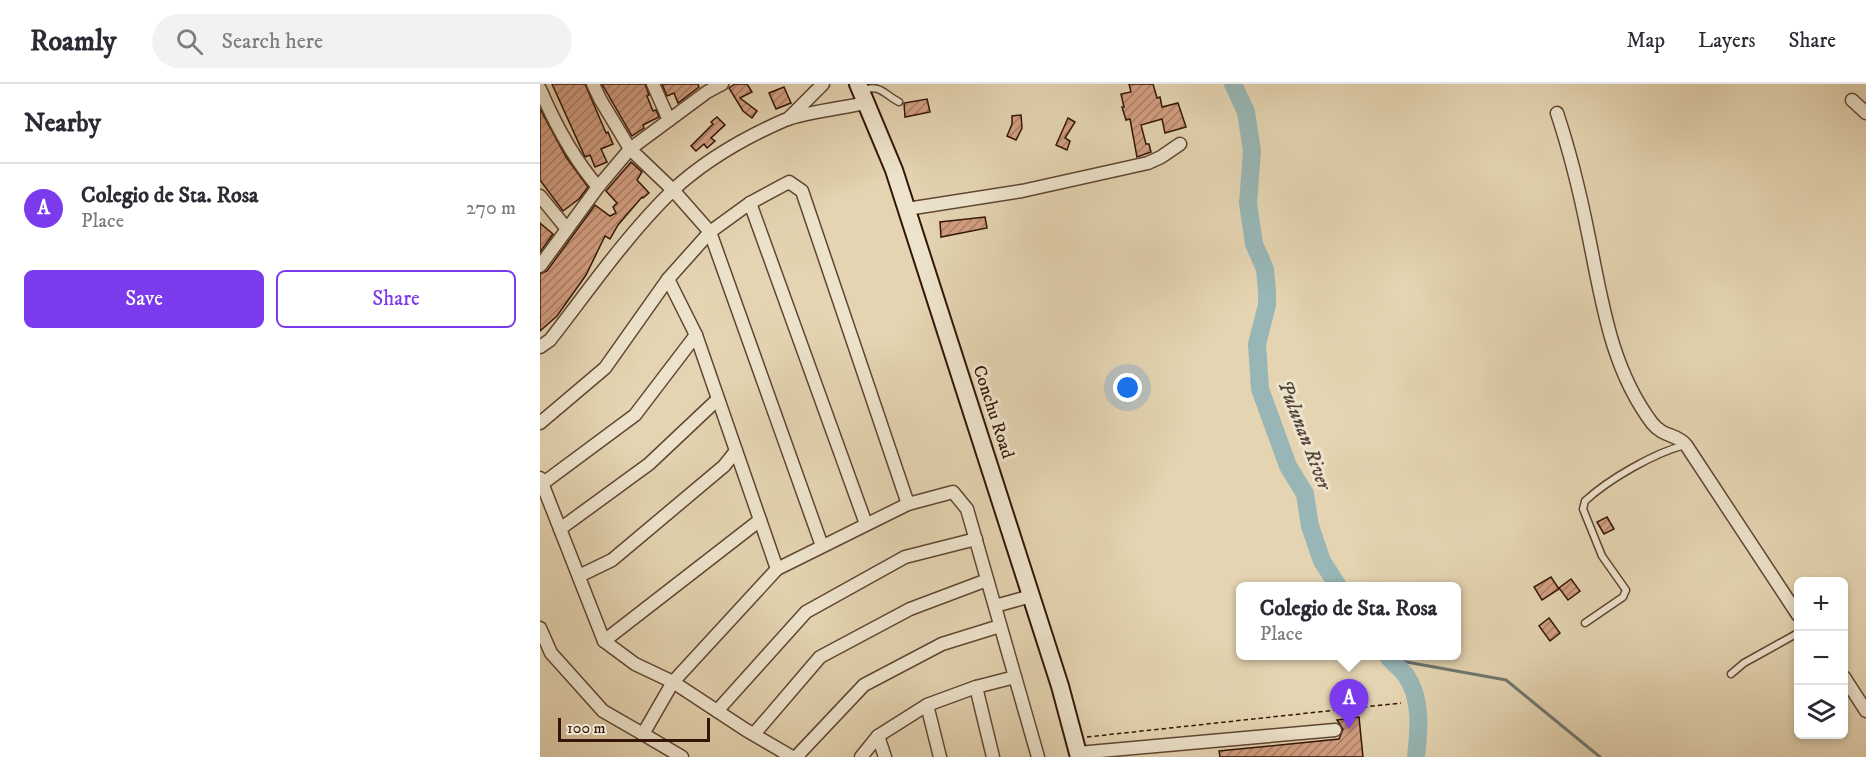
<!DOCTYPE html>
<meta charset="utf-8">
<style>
:root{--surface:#fff;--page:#f2f2f3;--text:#2b2b33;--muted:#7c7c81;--line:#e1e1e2;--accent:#7c3aed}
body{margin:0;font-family:"IM FELL DW Pica",serif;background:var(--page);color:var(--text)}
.controls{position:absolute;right:18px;bottom:18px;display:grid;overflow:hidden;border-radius:9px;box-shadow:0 3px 9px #0003}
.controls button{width:54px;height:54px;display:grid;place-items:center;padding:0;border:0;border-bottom:2px solid var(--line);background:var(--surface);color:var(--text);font:30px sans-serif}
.scale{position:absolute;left:18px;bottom:15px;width:152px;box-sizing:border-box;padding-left:6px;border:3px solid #351508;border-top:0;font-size:16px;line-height:21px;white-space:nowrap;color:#351508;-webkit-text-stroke:4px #ede3cc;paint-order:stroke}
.you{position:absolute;left:588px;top:304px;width:21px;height:21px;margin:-15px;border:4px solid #fff;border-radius:50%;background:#1a73e8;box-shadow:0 0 0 9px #1a73e833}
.badge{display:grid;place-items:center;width:39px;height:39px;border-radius:50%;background:var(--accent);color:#fff;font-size:20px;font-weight:700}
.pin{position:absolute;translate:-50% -50px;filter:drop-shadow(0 2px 3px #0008)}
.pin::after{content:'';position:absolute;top:32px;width:21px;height:18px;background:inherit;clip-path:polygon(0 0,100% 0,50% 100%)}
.popup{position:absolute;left:696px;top:498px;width:225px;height:78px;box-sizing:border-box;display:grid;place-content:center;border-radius:9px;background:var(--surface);filter:drop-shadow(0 2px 4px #0005);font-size:20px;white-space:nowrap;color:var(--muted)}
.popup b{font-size:22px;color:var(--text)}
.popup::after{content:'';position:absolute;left:50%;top:100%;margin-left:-12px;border:12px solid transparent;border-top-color:var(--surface)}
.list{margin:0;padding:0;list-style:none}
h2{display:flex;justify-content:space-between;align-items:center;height:78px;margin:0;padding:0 24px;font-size:26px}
h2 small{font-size:20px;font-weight:400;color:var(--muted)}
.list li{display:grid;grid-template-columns:39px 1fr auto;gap:18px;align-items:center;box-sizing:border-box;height:90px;padding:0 24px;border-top:2px solid var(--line)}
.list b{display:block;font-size:22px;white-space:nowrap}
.list p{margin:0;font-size:20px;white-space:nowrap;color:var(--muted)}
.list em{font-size:20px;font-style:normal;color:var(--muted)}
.actions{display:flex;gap:12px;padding:18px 24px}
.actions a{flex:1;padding:14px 0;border:2px solid var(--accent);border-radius:9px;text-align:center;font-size:21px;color:var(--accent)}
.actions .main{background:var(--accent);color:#fff}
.icon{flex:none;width:33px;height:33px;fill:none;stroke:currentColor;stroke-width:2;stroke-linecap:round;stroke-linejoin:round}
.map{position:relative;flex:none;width:1326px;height:673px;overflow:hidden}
header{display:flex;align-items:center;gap:36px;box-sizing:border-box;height:84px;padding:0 30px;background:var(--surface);border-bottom:2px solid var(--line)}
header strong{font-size:28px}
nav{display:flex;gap:33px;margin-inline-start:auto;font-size:21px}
.search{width:420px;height:54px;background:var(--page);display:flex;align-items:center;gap:15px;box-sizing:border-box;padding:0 21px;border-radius:33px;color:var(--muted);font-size:22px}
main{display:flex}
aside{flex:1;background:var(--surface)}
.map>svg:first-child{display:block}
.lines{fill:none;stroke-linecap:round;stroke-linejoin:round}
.stream{stroke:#707670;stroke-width:3}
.river{stroke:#98b6b5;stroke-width:18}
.building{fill:url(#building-hatch);stroke:#351508;stroke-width:1.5}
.service-casing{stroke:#614532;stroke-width:9}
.minor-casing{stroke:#614532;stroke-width:15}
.secondary-casing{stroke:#351508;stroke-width:20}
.path{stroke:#351508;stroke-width:1.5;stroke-dasharray:4.5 3;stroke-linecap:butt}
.service{stroke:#ede3cc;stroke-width:6}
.minor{stroke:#ede3cc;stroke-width:12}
.secondary{stroke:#ede3cc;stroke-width:16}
.labels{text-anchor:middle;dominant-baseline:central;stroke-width:6;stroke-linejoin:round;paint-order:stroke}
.street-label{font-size:18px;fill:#351508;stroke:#ede3cc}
.water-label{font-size:20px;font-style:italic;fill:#53453c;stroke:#ede3cc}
</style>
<header>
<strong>Roamly</strong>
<div class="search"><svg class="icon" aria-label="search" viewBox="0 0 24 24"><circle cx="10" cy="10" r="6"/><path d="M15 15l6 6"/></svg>Search here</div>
<nav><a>Map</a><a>Layers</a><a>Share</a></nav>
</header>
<main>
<aside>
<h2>Nearby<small></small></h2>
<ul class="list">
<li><span class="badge">A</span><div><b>Colegio de Sta. Rosa</b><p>Place</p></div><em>270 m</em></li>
</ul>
<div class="actions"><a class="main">Save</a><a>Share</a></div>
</aside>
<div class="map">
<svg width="1326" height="673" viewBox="0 0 1326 673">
<defs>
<pattern id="building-hatch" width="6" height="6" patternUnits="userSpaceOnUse" patternTransform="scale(1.5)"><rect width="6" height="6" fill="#d29f81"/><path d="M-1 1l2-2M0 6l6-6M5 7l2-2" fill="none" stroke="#ab8068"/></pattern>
</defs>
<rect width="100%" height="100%" fill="#e4d4b1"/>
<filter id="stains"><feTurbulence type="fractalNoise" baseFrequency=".00333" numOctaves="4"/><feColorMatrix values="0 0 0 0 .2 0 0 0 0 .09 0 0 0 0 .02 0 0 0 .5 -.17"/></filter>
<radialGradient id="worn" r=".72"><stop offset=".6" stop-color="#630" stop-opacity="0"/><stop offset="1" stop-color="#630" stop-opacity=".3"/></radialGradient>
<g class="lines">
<path class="stream" d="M850,575L966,596L1060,673"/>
<g class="river">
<path d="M693,0L706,28L712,67L708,119L714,160L725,185L727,208V221L717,260L720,305L748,382L765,410L770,442L782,477L798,502"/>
<path d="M848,572C853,580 862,585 867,593C882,616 879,647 876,673"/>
</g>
</g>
<g class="building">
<path d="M12,0H45L66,49L68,48L73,60L61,65L67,78L55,83L50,71L45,73Z"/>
<path d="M62,0H105L109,11L107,12L113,27L116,26L119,33L103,41L104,44L92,52Z"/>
<path d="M122,0H158L159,3L138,19L134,9L127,12Z"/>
<path d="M195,0H207L212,8L200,14L217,27L212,34L203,27L189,4Z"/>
<path d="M589,0H613L617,14L620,13L622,23L638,19L646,43L625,49L622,35L601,41L606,60H609L611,68L597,73L590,35L586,36L582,23H584L581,10L591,8Z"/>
<path d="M244,3L251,19L236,25L229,9Z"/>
<path d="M387,15L390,28L365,33L364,19Z"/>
<path d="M0,25L26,73L48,103L39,115L23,127L0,96Z"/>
<path d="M481,31L482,44L476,56L467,52L472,40V32Z"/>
<path d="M177,33L185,41L171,54L175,57L167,64L164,60L156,67L151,62L173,40L171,38Z"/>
<path d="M528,34L535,38L525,54L530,57L527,66L516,61Z"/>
<path d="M91,78L102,88L97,96L109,109L103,114L102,113L78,141L70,155L65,152L46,191L17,232L0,247V190L7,187L55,121L70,132L76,129L73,123L77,119L66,107Z"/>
<path d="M445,133L447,144L401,153L400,138Z"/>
<path d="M0,139L13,150L0,168Z"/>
<path d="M1067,433L1074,445L1064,450L1057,438Z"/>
<path d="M1011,493L1019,505L1002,516L994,503Z"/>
<path d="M1031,495L1040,507L1028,516L1019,504Z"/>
<path d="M1009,534L1020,549L1010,557L999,542Z"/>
<path d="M819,633L823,673H680L679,667L799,655L803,645L797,636Z"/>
</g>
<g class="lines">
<g class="service-casing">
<g id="service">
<path d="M321,6C342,0 343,10 359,18"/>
<path d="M1045,539L1083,513L1086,506L1062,472L1043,425L1045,417C1069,395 1114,369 1145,361"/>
<path d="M1191,590L1204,579L1258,549"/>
</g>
</g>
<g class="minor-casing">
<g id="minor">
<path d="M53,0L60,15L90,65L133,106L170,148L282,462"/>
<path d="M113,0L129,36"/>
<path d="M0,5C15,40 33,74 58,103"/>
<path d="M1312,16L1326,29"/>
<path d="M1017,29C1030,68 1040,109 1048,149C1062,216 1070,283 1112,339C1124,354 1136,349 1146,361L1258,531"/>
<path d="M248,35L283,0"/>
<path d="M0,112L27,145"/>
<path d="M210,119L326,440"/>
<path d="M367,125L482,107L608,79L621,73L640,60"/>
<path d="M0,182L58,103L90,65L167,8L182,0"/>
<path d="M128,195L156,251L237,485"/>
<path d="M0,263L10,256C49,206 86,152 132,107C163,78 206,53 245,36C266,28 303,24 326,19"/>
<path d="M0,339L65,284L128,195L170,148L210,119L249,98L262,107L368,420"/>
<path d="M0,394L64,557L95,580L133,598L206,646L252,673"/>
<path d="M2,400L95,331L156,251"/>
<path d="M20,445L109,380L178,315"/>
<path d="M39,492L72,476L184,382L196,367"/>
<path d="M455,522L491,512"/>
<path d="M0,544L11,569L63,627L103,650"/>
<path d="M64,557L220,436"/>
<path d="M1304,593L1326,627"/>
<path d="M436,603L453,673"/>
<path d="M387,621L400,673"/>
<path d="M177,627L266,528L365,473L436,455"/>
<path d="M214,650L280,573L370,525L447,496"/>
<path d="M338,652L345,673"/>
<path d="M538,669L795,646"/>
<path d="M142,673L103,650L133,598L237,485L368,420L413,408L427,425L498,673"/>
<path d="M256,673L324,601L402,560L460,542"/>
<path d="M321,673L338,652L387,621L436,603L475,593"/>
</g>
</g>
<g class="secondary-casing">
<path id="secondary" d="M318,0L354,86L520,602L539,673"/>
</g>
<path class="path" d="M547,653L861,619"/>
<use href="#service" class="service"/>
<use href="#minor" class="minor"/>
<use href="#secondary" class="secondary"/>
</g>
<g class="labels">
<g class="street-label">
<text transform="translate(453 328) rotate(72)">Conchu Road</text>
</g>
<g class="water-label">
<text transform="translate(764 351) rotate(69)">Pulunan River</text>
</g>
</g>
<rect width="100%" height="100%" filter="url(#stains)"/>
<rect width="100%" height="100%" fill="url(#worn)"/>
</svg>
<div class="controls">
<button>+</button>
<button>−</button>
<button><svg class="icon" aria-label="layers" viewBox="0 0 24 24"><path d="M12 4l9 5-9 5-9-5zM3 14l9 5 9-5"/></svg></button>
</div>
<div class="scale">100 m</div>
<div class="you"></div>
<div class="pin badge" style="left:809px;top:645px">A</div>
<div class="popup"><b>Colegio de Sta. Rosa</b>Place</div>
</div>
</main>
